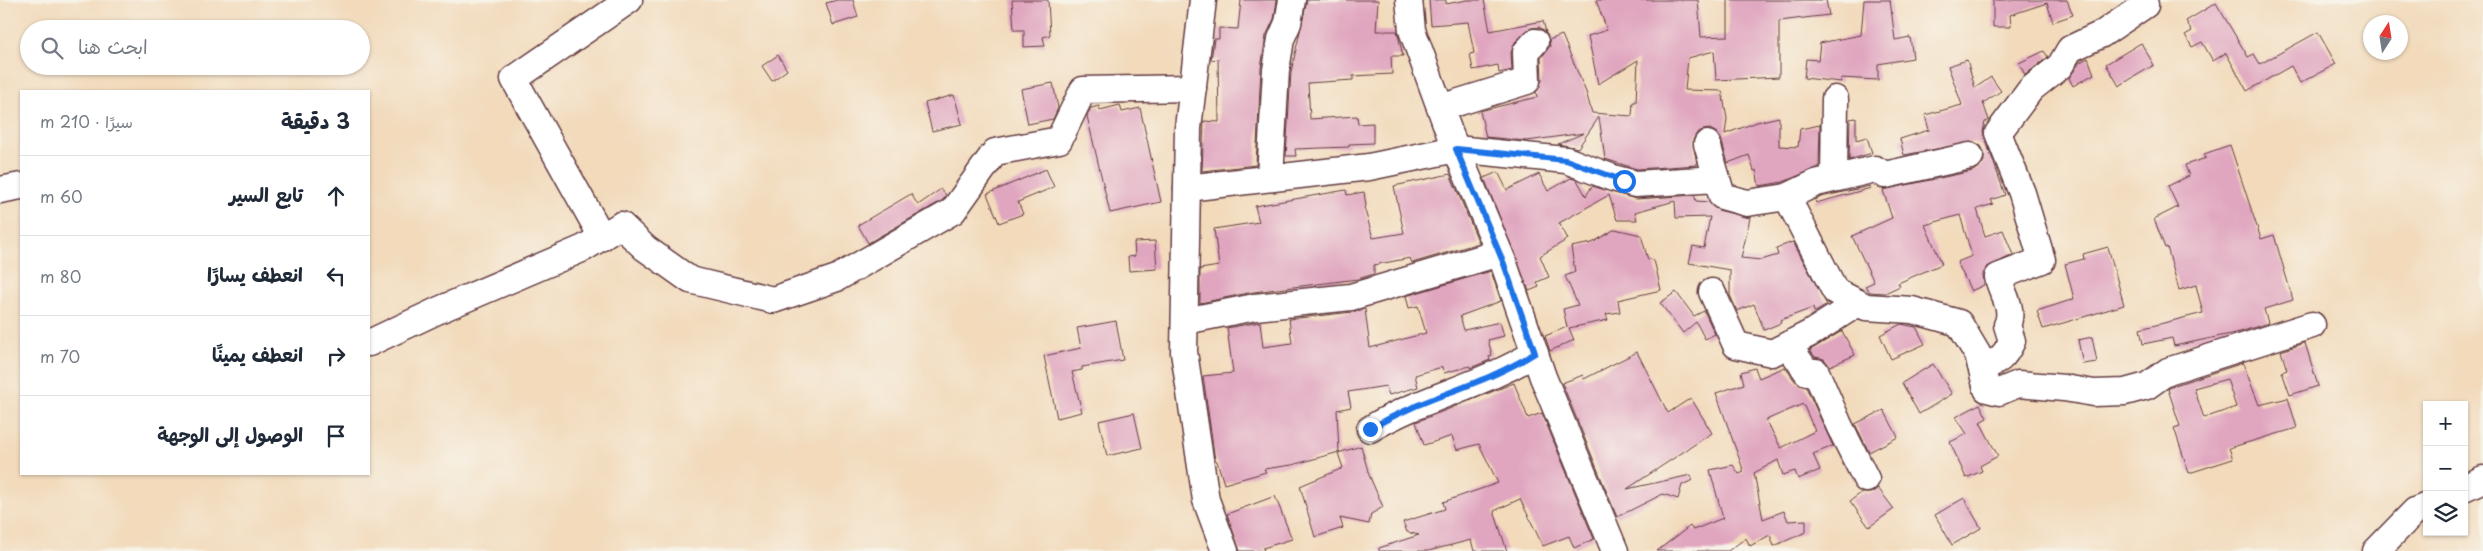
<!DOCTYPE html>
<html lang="ar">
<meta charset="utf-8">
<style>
:root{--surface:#fff;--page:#f2f2f3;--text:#1f2937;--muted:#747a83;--line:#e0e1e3}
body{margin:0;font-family:"Playpen Sans","Playpen Sans Arabic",sans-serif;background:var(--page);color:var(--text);direction:rtl}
.controls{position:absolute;right:15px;bottom:15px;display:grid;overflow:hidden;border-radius:0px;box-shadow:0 1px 4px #0004}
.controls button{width:45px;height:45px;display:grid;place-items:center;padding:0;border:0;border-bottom:1px solid var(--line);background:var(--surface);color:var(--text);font:25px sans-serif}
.compass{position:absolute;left:2363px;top:15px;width:45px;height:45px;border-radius:50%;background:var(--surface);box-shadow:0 1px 4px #0004;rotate:12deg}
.stop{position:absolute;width:15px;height:15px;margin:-11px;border:4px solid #1a73e8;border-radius:50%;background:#fff}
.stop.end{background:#1a73e8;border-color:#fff;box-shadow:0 1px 5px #0008}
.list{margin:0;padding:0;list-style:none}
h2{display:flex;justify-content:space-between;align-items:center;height:65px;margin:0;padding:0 20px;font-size:21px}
h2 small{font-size:16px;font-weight:400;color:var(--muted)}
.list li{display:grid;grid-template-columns:32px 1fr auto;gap:15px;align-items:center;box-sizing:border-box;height:80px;padding:0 20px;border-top:1px solid var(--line)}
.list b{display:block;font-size:19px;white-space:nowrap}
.list em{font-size:16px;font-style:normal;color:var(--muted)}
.icon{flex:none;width:28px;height:28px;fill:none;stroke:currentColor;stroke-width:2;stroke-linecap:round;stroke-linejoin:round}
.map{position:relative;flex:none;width:2483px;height:551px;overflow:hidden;direction:ltr}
.search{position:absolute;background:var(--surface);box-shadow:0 1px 4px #0004;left:20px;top:20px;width:350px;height:55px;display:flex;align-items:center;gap:12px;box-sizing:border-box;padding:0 18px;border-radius:28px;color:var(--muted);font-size:19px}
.panel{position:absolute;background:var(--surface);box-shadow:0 1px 4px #0004;left:20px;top:90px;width:350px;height:385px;border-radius:0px;direction:rtl}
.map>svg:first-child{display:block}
.building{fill:#e0a6bf;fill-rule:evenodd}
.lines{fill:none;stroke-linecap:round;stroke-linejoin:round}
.minor-casing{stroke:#633b41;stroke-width:29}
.minor{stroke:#fff;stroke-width:26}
.route{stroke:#1a73e8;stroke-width:6}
</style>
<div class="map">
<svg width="2483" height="551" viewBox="0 0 2483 551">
<rect width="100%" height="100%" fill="#f7f3e8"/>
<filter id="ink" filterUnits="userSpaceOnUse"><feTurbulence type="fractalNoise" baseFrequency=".02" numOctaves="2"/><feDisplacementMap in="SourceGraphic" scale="10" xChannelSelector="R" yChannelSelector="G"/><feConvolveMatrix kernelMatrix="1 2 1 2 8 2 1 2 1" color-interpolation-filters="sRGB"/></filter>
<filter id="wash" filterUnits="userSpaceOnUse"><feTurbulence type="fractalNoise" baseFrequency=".0096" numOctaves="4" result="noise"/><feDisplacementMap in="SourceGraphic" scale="20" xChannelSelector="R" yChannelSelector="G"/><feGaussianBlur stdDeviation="1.12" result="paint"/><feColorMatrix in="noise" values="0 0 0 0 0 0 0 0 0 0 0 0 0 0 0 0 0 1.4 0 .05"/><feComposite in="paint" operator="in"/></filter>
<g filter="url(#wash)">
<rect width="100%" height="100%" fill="#f2dabb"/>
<g id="blocks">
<g class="building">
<path d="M837,0H853L858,17L833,25L826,3Z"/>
<path d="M1012,0H1048L1050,35L1043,37L1045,46L1024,47V30H1014Z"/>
<path d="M1241,0H1277L1274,19L1266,36L1261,68L1256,165L1202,171L1204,121L1219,122L1218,59L1211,60L1214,39H1219V28L1238,29Z"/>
<path d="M1307,0H1378L1376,31H1397L1403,56H1391L1392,74L1353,76V80L1308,83L1310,119L1357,116L1358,124L1373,123V143L1349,144V147L1295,149L1296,156H1286L1291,72Z"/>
<path d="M1429,0H1446V4L1467,0H1484L1490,31L1543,21L1546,32L1539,27L1531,28L1515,42L1511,53L1512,70L1499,73L1498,65L1473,70L1470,54L1474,53L1468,22L1431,25Z"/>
<path d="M1596,0H1698L1701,37L1728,36V0H1826L1829,15L1779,21V77L1716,80L1714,51L1688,58L1685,90L1722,91L1727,119L1725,134L1757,122L1779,117V146L1798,147L1800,129L1820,125L1819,167L1783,182L1759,186L1756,170L1754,171L1749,155L1728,163L1721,139L1717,133L1710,129L1703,130L1697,133L1693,140L1697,165L1637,169L1605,159L1599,117L1578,148L1558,144L1584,133L1527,141L1486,137L1480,111L1537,97L1536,92L1542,80L1541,58L1550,46L1549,40L1562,35L1586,92L1592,113L1632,116L1633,102H1636L1638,60L1598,84L1588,36L1607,30Z"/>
<path d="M1864,0H1890L1895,40L1910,37L1913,58L1878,64V80L1841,78V82L1804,78L1806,59L1818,60L1820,43L1861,35Z"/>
<path d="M1993,0H2067L2073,15L2053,22L2047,3L2010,15L2011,27H1993Z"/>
<path d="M2216,3L2248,57L2254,54L2260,64L2318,32L2336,64L2300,83L2291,66L2247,91L2226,53L2213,61L2202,42L2192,47L2185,35L2192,31L2186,21Z"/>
<path d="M2141,43L2154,65L2119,86L2106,64Z"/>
<path d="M2044,51L2048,57L2025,75L2019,63Z"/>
<path d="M778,55L787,70L772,81L762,66Z"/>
<path d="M2088,58L2094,74L2073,86L2069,78L2080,62Z"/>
<path d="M1967,60L1975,88L1991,77L2001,91L1983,103L1989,120L1985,122L1983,132L2005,195L1991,200L1993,204L1977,209L1985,236L2003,230L2013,255L1987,267L1983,274L1984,285L1971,291L1957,262L1972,256L1960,215L1925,225L1942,264L1898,283L1900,286L1885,293L1870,292L1865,286L1874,282L1852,236L1892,218L1883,190L1973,171L1980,167L1984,161V152L1981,146L1974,142L1904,155L1900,139L1929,130L1925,115L1962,105L1948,66Z"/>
<path d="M1053,83L1058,108L1053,119L1028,124L1021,89Z"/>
<path d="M954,95L962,124L932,131L925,103Z"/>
<path d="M1120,105L1122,112L1140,108L1161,202L1110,213L1087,116L1091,108L1099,106L1100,110Z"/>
<path d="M1856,118V140L1867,137L1872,153L1849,160L1850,119Z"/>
<path d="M2230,145L2261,239L2274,235L2293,300L2264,309L2268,323L2240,332L2174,346L2172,338L2143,344L2140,329L2203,313L2196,285L2179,290L2167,247L2165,248L2154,219L2178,207L2168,186L2189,176L2185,165L2206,158L2204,154Z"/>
<path d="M1046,169L1054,187L1018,202L1023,214L999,223L987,194Z"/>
<path d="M1498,172L1507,190L1539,174L1548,191L1571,178L1577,180L1586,196L1592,186L1636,199L1694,195L1696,201L1709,202L1718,210L1750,218L1741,258L1761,260L1778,255L1776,248L1793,242L1827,305L1817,311L1814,312L1813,308L1780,320L1781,323L1764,330L1754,304L1737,311L1730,295V270L1689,263L1693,246L1704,248L1710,217L1676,218L1675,201L1635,212L1637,220H1617L1609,195L1559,223L1568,239L1540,256L1549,277L1537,282L1539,287L1529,291L1484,178Z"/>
<path d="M1450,174L1479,243L1412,263L1410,258L1374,265V274L1358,279L1253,292L1200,303V269L1219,266L1214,229L1259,222L1255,206L1346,190L1347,195L1364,192L1366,206L1364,207L1373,238L1404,233L1394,186Z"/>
<path d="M1870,186L1871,188L1816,203L1815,200L1821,197Z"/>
<path d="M941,189L946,195L943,200L868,243L858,225L911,194L918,205Z"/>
<path d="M1615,229L1641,235L1648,260L1651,259L1655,264L1661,290L1618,300L1620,312L1606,314L1608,320L1569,328L1574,340L1550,351L1545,336L1567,327L1563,309L1578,305L1565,276L1575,272L1571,247L1592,243Z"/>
<path d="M1155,241L1157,269L1129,271L1128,257L1135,256L1134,242Z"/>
<path d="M2108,247L2124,305L2043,329L2037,311L2074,299L2065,264L2084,259L2083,254Z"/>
<path d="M1491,271L1501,301L1460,316L1464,330L1500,322L1504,336L1488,340L1492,355L1489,356L1490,360L1470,368V366L1444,373L1442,367L1415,375L1418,387L1389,395L1386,386L1348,392L1351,407L1337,410L1339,452L1292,465L1264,469L1266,472L1224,484L1217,461L1215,460L1203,376L1233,373L1227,328L1260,322L1263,347L1292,343L1289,319L1353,312L1365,309L1370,348L1426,333L1418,306L1409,308L1406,296Z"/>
<path d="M1676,292L1694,316L1704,311L1715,334L1705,339L1696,322L1683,333L1660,303Z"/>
<path d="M1116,321L1123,360L1082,367V370L1072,372L1082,412L1057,418L1044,356L1081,348L1077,328Z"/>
<path d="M1901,324L1916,327L1925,344L1891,359L1880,335Z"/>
<path d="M1842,331L1855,355L1830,366L1824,359L1815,357L1810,350Z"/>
<path d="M2092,337L2097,362L2083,364L2078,340Z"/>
<path d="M2305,343L2318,386L2290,395L2282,372L2287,370L2281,351Z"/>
<path d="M1637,352L1668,413L1691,398L1712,433L1627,489L1691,475L1693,480L1682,485L1678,499L1663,494L1617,517L1562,383L1583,375L1584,379Z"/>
<path d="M2243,363L2259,405L2288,398L2297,428L2229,448L2233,459L2189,473L2174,428L2180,426L2168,389L2175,385ZM2227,379L2236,407L2204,418L2194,388Z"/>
<path d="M1933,364L1952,394L1919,414L1902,383Z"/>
<path d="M1785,367L1795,381L1806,387L1833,446L1813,454L1820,470L1798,479L1795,471L1783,475L1778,460L1754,473L1763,519L1784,511L1788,521L1806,520V532L1774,546L1770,535L1750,546L1746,538L1728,551H1657L1690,526L1693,530L1723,518L1710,470L1733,465L1739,474L1744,472L1716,393L1744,384L1741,372L1755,368L1759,378ZM1803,404L1815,431L1781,448L1766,420Z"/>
<path d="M1514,383L1528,418L1542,413L1594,539L1574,548L1569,536L1543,546L1520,499L1494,511L1507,551H1474L1471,540L1428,551H1379V548L1419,535L1407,532L1403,522L1445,509L1443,502L1498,483L1479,444L1457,450L1452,436L1424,445L1416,422Z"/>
<path d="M1980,404L1987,418L1980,422L1998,456L1980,466L1982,471L1966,478L1950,442L1967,434L1956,417Z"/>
<path d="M1884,410L1898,437L1869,452L1855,424Z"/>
<path d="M1134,413L1142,448L1107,456L1099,421Z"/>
<path d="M1361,446L1369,475L1383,507L1371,514L1369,524L1340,518L1343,528L1315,537L1300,486L1343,468L1338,453Z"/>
<path d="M1878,488L1894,509L1869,527L1850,501L1861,493H1872Z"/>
<path d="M1275,496L1292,539L1263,548L1264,551H1240L1227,514Z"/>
<path d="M1964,498L1981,528L1952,545L1935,515Z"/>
</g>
</g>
</g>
<g filter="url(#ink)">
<use href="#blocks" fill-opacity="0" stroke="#633b41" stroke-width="1"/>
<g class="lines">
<g class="minor-casing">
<g id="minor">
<path d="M1203,0L1188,128L1184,352L1206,500L1225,551"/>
<path d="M1409,0L1412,30L1449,132L1504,264L1543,377L1615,551"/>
<path d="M1440,108L1527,81L1526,52L1535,42"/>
<path d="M1707,144L1722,196L1747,203L1787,197L1835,291L1866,307L1912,310L1959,323L1978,355L1981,366C1998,364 2005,356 2012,341L2007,325C2015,308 2001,293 1998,277L2042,260L2022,193L1998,133L2031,89L2060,66L2070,49L2102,34L2145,5L2144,0"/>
<path d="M1270,178L1276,70L1281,39L1288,23L1292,0"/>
<path d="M1834,179L1835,99"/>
<path d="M1187,188L1369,167L1456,149L1566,160L1613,178L1635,184L1717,179"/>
<path d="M0,190L21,186"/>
<path d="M1787,197L1816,183L1875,169L1885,175L1970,156"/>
<path d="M602,237L514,79L629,0"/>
<path d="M1712,292L1736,345L1772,353L1811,333L1858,303"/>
<path d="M1185,321L1255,307L1351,297L1499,253"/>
<path d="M369,343L439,310L584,248L621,225L645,248L690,280L773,300L837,278L953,211L995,152L1059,140L1083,90L1193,88"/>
<path d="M1788,345L1807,372H1816L1839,425L1866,479"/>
<path d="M1981,366L1987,389L1999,392L2018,384L2064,388L2094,393L2125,392L2147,386L2168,371L2312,325"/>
<path d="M1370,429C1422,397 1483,386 1535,353"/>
<path d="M2464,488L2483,479"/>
<path d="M2376,551L2415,511L2427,506"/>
</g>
</g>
<use href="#minor" class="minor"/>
</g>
</g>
<g class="lines" filter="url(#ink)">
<path class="route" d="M1370,429C1422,397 1483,386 1535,353L1504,264L1456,149L1566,160L1624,181"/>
</g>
</svg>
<div class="controls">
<button>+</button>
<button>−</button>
<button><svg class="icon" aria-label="layers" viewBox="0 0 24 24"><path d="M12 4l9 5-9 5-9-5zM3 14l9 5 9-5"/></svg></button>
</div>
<svg class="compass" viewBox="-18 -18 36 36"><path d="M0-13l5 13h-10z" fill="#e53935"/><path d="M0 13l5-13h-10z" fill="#747a83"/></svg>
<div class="stop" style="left:1624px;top:181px"></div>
<div class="stop end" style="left:1370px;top:429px"></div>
<div class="search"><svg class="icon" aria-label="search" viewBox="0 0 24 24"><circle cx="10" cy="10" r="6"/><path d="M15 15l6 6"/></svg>ابحث هنا</div>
<section class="panel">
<h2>3 دقيقة<small>سيرًا · 210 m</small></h2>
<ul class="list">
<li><svg class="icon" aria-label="ahead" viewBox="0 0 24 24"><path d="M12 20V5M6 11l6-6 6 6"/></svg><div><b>تابع السير</b></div><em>60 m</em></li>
<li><svg class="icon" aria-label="left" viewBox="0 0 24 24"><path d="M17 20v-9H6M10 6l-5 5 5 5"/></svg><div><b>انعطف يسارًا</b></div><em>80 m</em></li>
<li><svg class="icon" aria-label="right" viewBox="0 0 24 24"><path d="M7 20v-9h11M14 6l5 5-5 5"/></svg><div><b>انعطف يمينًا</b></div><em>70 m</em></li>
<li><svg class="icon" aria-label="arrive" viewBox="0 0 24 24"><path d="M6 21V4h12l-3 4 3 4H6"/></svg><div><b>الوصول إلى الوجهة</b></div></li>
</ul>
</section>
</div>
